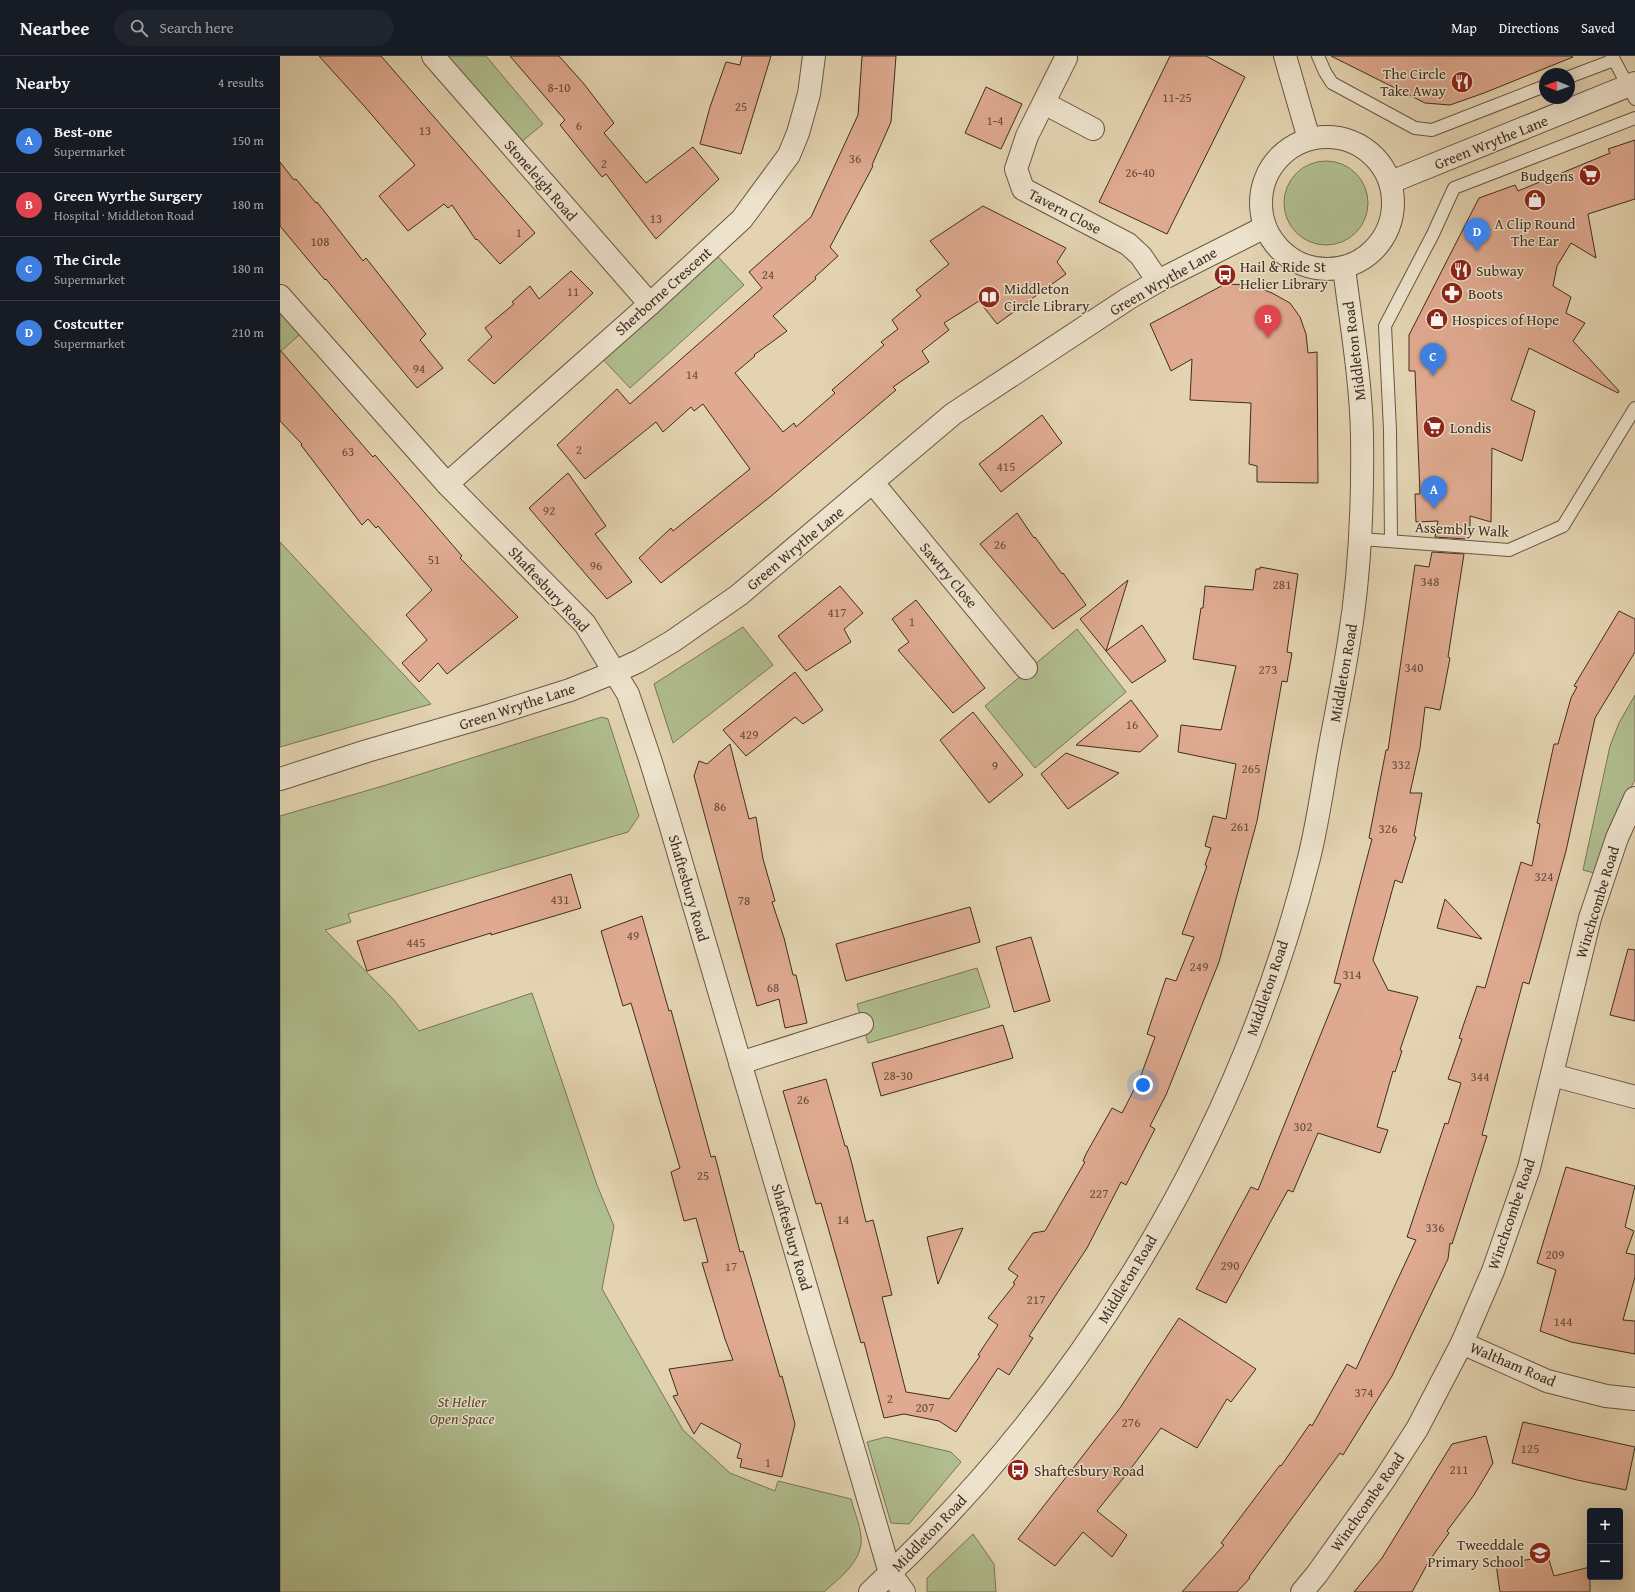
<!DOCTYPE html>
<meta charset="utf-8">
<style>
:root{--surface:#171b24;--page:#20242c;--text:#f1f3f6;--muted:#9ea1a6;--line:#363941;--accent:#d93025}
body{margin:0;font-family:"Gentium Book Plus",serif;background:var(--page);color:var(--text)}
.controls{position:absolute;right:12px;bottom:12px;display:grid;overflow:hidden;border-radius:4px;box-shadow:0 4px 16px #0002}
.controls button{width:36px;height:36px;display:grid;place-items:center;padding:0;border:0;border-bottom:1px solid var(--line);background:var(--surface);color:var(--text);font:20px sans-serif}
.compass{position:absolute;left:1259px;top:12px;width:36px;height:36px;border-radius:50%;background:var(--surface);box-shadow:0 4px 16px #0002;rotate:271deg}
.you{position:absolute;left:863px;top:1029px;width:14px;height:14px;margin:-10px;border:3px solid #fff;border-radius:50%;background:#1a73e8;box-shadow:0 0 0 6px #1a73e833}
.badge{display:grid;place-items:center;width:26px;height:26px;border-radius:50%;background:var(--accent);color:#fff;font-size:13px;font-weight:700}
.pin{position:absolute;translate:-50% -33px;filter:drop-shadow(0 1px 2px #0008)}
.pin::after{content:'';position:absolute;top:21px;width:14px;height:12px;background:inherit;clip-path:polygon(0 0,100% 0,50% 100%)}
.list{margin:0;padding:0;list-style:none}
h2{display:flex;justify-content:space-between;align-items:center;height:52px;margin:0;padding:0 16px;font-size:17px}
h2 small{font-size:13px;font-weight:400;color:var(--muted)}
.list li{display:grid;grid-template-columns:26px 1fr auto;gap:12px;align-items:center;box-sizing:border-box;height:64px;padding:0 16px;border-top:1px solid var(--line)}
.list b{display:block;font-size:15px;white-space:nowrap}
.list p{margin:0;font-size:13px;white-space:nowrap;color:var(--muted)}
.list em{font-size:13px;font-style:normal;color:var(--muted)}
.icon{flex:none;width:22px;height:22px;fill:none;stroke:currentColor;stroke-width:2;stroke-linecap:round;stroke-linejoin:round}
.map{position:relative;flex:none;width:1355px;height:1536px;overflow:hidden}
header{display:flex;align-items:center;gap:24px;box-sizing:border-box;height:56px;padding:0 20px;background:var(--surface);border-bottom:1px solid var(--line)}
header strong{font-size:19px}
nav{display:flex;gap:22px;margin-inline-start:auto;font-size:14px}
.search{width:280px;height:36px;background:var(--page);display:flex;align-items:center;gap:10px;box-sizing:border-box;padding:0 14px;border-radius:22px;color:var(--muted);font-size:15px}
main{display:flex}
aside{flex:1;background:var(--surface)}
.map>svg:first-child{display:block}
.green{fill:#b0bd8e;stroke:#787557}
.building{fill:#dfaa90;stroke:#3f2d20}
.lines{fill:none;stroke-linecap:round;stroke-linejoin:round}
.service-casing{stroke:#685644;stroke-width:14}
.minor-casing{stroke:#685644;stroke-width:24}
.tertiary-casing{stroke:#685644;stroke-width:24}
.service{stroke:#ede2cc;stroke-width:12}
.minor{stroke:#ede2cc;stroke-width:22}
.tertiary{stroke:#ede2cc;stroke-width:22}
.labels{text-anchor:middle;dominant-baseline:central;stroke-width:3;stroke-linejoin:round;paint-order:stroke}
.number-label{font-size:13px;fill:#674c3c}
.poi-label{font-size:15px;fill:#3f2d20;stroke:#ede2cc;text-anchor:start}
.street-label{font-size:15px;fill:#3f2d20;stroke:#ede2cc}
.park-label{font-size:15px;font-style:italic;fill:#564a36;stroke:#ede2cc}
</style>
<header>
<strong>Nearbee</strong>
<div class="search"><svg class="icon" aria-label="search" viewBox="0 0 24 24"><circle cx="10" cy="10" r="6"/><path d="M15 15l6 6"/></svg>Search here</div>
<nav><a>Map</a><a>Directions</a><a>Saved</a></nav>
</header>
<main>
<aside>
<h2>Nearby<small>4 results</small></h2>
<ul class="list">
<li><span class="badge" style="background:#3f7fe0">A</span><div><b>Best-one</b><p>Supermarket</p></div><em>150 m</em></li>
<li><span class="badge" style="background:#e0444e">B</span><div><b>Green Wyrthe Surgery</b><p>Hospital · Middleton Road</p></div><em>180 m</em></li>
<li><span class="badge" style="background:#3f7fe0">C</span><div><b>The Circle</b><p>Supermarket</p></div><em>180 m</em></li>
<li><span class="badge" style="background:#3f7fe0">D</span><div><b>Costcutter</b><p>Supermarket</p></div><em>210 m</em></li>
</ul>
</aside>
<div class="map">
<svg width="1355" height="1536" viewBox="0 0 1355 1536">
<rect width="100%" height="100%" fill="#e3d3b0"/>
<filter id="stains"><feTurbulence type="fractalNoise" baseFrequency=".005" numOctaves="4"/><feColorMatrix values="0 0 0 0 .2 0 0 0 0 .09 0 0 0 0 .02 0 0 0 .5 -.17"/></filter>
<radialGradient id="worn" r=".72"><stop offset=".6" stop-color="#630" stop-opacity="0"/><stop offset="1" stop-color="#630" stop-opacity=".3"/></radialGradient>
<g class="green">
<path d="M153,0H206L263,68L234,92Z"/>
<circle cx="1046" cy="147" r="42"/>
<path d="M430,192L464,229L350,332L316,296Z"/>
<path d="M0,240L28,271L0,296Z"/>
<path d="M0,486L151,648L0,691Z"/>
<path d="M463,571L493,609L393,687L374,628Z"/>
<path d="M797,573L846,636L755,712L705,650Z"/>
<path d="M1355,639V724L1348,737L1318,818L1303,814L1330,690L1339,667Z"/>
<path d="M322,661L328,663L359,760L348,776L68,858L71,866L45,874L113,943L139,975L252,937L317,1129L334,1170L322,1233L403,1374L450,1417L495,1435L498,1425L571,1443C574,1455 583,1476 581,1488C578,1509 558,1523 544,1536H0V760L106,729Z"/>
<path d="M697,912L710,951L588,987L577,948Z"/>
<path d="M606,1381L671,1396L681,1406L629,1468L611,1467L587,1386Z"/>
<path d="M693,1478L714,1508L716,1536H647V1522Z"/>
</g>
<g class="building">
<path d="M39,0H101L255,177L220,208L197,183L196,184L172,149L168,152L164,148L128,175L99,140L135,109L85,51Z"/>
<path d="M230,0H279L304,28L334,67L324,77L366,127L413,91L439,123L376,183L326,118L322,121L280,69L285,64Z"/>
<path d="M462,0H491L461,98L420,88L430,51L446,6L460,9Z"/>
<path d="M582,0H616L611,66L592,109L593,110L550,191L558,200L535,221L536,223L493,260L507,275L474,299L475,300L455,317L503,376L514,367L516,371L555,337L552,334L604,289L601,286L618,273L612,264L641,240L636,234L669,208L650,185L703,150L786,192L777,206L786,218L717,268L699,245L664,267L669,274L642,295L649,306L613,331L616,334L490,441L381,527L359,502L391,472L393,475L470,413L423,348L414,355L411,351L383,376L376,366L305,423L277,389L337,333L350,348L482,232L469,216L531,161L578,59Z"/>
<path d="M890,0H926L965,21L887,178L819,146Z"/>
<path d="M1051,0H1292L1293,1L1204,37L1170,49L1145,47Z"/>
<path d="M706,31L742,48L721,93L685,77Z"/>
<path d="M1355,84V143L1308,158L1316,202L1291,187L1277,210L1273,230L1291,241L1286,257L1305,267L1293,285L1339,335L1338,337L1249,292L1231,344L1255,355L1242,405L1212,392L1211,466L1190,460V478H1187L1186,483L1155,481L1158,465L1136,466L1135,438H1140L1135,315H1129V279L1199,142L1235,129L1238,135L1330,97L1328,93Z"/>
<path d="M0,106L14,124L16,123L36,147L37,146L83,205L86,202L146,278L140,284L163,312L137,332L46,223L45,224L0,170Z"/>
<path d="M291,215L313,237L214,328L188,304L212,281L205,272L234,248L232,246L250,230L259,243Z"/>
<path d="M945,228L971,229L992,237L1010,247L1020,261L1026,278L1028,297L1037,296L1038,427L977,426V410L969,408L971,347L910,344L912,303L891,315L870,268Z"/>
<path d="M0,294L93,401L95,399L182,500L180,502L238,561L167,618L158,607L139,626L122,607L147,584L126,559L152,534L98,470L96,472L88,463L82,469L21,389L22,388L0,365Z"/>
<path d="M762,359L782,387L721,436L699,408Z"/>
<path d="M288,417L326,470L315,478L352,526L327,543L249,452Z"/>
<path d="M737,457L754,482L755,481L782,518L783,517L806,549L773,573L700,488Z"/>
<path d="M1152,496L1184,498L1168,601L1170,602L1160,654L1145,651L1140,692L1130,737H1142L1134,780L1136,781L1122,827L1115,824L1093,904L1108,934L1138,941L1120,994L1122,995L1115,1016L1113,1015L1097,1071L1108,1074L1100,1097L1038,1077L1013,1136L1008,1134L946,1247L916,1233L971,1131L978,1134L1061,928L1054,927L1092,783L1089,782L1106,694H1108L1135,509L1149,511Z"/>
<path d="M980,511L1018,518L1007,596L1012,597L1007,626L1002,625L977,765L939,906L886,1039L870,1070L875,1073L846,1129L841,1126L807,1192L749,1280L753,1282L729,1319L718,1312L676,1376L659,1365L624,1358L604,1362L584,1286L581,1287L541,1147L536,1148L503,1035L546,1023L565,1090H567L572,1108L586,1166L593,1164L612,1239L602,1241L626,1336L669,1343L700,1300L698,1299L718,1269L708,1262L735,1228L733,1227L738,1220L728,1213L753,1177L765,1175L805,1106L803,1105L806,1098L832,1052L842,1057L860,1022L875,981L867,978L886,922L896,925L914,881L902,878L927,810L925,809L931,792L925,790L933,760L946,763L956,708L898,696L901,669L941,674L956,610L913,603L921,552H923L925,530L973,534L976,513H980Z"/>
<path d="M848,524L826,595L800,563Z"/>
<path d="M560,530L583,557L564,573L571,586L526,615L498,580Z"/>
<path d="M636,544L705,632L673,657L618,594L629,586L612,563Z"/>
<path d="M1339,555L1355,563V596L1315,662L1286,795L1249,928L1243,926L1202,1079L1207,1080L1172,1188L1170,1187L1168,1203L1112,1320L1063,1399L1060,1397L969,1521L970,1522L957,1536H902L944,1489L941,1487L1000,1409L1001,1410L1030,1368L1032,1370L1067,1308L1076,1313L1136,1184L1127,1181L1165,1067L1168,1068L1181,1027L1168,1023L1182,983L1179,982L1197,930L1205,932L1241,806L1252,810L1260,768L1257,767L1274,688H1278L1291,642L1297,631L1294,630Z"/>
<path d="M862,569L886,605L852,627L826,595Z"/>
<path d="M515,616L543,654L523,668L515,661L466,700L443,674Z"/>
<path d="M851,644L878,680L860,696L796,689Z"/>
<path d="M693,656L743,719L709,747L660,684Z"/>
<path d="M450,688L469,763L476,761L483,803L495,845L492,846L504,882L513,919H516L527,967L505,972L499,943L477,950L446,838L414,720L419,705L427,708Z"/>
<path d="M786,697L839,717L788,753L761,718Z"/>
<path d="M291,818L301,852L211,879V877L87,915L77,885Z"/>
<path d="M1165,843L1202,883L1157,872Z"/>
<path d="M690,851L700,886L566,925L556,888Z"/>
<path d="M362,860L389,955L391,954L431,1101L435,1100L460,1196L463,1195L500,1321L502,1320L515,1368L502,1421L460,1411L462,1403L457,1402L461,1388L421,1367L414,1378L393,1340L398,1339L389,1313L453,1304L445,1283L422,1207L428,1206L416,1162L404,1165L391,1116L400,1112L351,947L343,950L321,875Z"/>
<path d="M751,881L770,945L734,956L716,891Z"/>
<path d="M1348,893L1355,894V965L1330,959Z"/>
<path d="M723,969L733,1002L601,1040L592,1007Z"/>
<path d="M1286,1111L1355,1130L1345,1171L1354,1175L1346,1197L1355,1199V1221L1343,1264L1355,1265V1298L1291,1286L1260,1275L1276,1214L1257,1207Z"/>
<path d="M683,1172L673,1194L658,1228L647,1181Z"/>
<path d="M899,1262L976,1313L951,1346L947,1343L917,1392L881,1372L849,1415L817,1455L847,1479L832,1501L803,1476L775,1510L738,1483L840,1352Z"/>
<path d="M1243,1366L1355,1391L1346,1434L1297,1424L1232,1407Z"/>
<path d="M1206,1380L1213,1407L1194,1439L1167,1475L1169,1477L1149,1505L1132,1536H1074L1102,1502L1172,1388Z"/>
<path d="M1268,1501L1274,1520L1310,1511V1536H1220L1216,1508Z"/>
</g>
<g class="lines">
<g class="service-casing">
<g id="service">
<path d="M1038,0L1045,16L1052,27L1135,72L1152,74L1265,30"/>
<path d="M1332,0L1355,43"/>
<path d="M1289,21L1334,4"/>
<path d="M1081,483L1229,494L1283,470L1355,352"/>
<path d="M1111,485L1110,374L1105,270L1153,178L1174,132L1355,62"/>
</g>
</g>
<g class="minor-casing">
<g id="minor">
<path d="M153,0L370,248"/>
<path d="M786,2L747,80L736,113L743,133L848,188L861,200L878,225"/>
<path d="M764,47L813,73"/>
<path d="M0,240L167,428L305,568L348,638L370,703L390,768L610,1517L624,1536"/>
<path d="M593,427L746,612"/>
<path d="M167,428L370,248L462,163L509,99L518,77L529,38L534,0"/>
<path d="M460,1007L582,968"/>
<path d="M1272,1019L1355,1041"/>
<path d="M1182,1287L1267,1325L1326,1340L1355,1343"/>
<path d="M1022,1536L1037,1518L1104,1424L1137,1373L1182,1287L1213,1215L1249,1112L1310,862L1337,782L1355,742"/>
</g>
</g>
<g class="tertiary-casing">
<g id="tertiary">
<path d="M1005,0L1029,83"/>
<circle cx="1047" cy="147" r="66"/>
<path d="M1111,126L1355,27"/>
<path d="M0,723L87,695L211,659L290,634L335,616L359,605L393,585L459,539L673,358L849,242L878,225L985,171"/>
<path d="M590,1536C801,1342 959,1081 1029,802C1039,762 1044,720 1052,679C1058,648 1064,617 1069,585C1080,518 1083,448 1082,380C1081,324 1071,268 1064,212"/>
</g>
</g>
<use href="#service" class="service"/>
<use href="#minor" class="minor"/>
<use href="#tertiary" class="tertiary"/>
</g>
<defs>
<g id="restaurant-disc" transform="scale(1.15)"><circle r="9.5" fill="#8f2418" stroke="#ede2cc"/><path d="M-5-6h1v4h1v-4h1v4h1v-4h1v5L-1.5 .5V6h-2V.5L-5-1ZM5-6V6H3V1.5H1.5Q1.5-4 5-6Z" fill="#fff"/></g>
<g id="supermarket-disc" transform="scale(1.15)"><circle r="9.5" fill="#8f2418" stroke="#ede2cc"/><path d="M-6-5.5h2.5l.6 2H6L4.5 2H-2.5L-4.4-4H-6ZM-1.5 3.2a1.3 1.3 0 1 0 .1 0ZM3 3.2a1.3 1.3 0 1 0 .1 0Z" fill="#fff"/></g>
<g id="shop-disc" transform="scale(1.15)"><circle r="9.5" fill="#8f2418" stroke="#ede2cc"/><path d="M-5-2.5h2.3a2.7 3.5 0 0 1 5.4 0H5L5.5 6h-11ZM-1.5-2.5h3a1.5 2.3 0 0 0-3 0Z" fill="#fff"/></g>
<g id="bus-disc" transform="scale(1.15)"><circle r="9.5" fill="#8f2418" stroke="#ede2cc"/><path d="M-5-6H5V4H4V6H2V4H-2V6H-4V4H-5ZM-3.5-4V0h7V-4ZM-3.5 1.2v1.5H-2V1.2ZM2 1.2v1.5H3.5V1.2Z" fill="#fff"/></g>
<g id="pharmacy-disc" transform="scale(1.15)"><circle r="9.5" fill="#8f2418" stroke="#ede2cc"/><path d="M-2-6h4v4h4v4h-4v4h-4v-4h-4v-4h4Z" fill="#fff"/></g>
<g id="library-disc" transform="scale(1.15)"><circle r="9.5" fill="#8f2418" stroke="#ede2cc"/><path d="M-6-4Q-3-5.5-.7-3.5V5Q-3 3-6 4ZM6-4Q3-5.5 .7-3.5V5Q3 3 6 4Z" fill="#fff"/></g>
<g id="school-disc" transform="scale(1.15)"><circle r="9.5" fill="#8f2418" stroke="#ede2cc"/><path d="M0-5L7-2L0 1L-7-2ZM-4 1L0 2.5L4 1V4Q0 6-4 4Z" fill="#fff"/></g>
</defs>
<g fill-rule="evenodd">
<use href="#restaurant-disc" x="1182" y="26"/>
<use href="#supermarket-disc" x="1310" y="119"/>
<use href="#shop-disc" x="1255" y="144"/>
<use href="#restaurant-disc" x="1181" y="214"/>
<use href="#bus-disc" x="945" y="219"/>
<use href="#pharmacy-disc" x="1172" y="237"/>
<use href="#library-disc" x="709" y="241"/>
<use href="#shop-disc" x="1157" y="263"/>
<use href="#supermarket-disc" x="1154" y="371"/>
<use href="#bus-disc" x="738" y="1414"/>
<use href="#school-disc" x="1260" y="1497"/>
</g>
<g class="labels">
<g class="number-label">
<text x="279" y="31">8-10</text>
<text x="897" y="41">11-25</text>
<text x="461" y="50">25</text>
<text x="715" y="64">1-4</text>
<text x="299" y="69">6</text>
<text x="145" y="74">13</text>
<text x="575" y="102">36</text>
<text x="324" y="107">2</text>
<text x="860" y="116">26-40</text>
<text x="376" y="162">13</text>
<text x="239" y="176">1</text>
<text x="40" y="185">108</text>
<text x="488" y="218">24</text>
<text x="293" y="235">11</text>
<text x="139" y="312">94</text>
<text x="412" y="318">14</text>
<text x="299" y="393">2</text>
<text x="68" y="395">63</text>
<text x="726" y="410">415</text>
<text x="269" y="454">92</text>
<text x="720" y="488">26</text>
<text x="154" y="503">51</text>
<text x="316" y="509">96</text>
<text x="1150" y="525">348</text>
<text x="1002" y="528">281</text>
<text x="557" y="556">417</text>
<text x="632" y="565">1</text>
<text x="1134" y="611">340</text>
<text x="988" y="613">273</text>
<text x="852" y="668">16</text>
<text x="469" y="678">429</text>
<text x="1121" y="708">332</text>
<text x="715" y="709">9</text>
<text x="971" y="712">265</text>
<text x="440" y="750">86</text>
<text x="960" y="770">261</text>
<text x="1108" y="772">326</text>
<text x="1264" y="820">324</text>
<text x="280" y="843">431</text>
<text x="464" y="844">78</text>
<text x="353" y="879">49</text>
<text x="136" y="886">445</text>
<text x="919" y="910">249</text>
<text x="1072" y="918">314</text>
<text x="493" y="931">68</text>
<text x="618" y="1019">28-30</text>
<text x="1200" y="1020">344</text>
<text x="523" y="1043">26</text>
<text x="1023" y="1070">302</text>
<text x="423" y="1119">25</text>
<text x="819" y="1137">227</text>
<text x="563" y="1163">14</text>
<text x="1155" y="1171">336</text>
<text x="1275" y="1198">209</text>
<text x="950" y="1209">290</text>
<text x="451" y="1210">17</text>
<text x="756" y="1243">217</text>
<text x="1283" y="1265">144</text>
<text x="1084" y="1336">374</text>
<text x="610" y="1342">2</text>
<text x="645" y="1351">207</text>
<text x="851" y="1366">276</text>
<text x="1250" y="1392">125</text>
<text x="488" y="1406">1</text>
<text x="1179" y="1413">211</text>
</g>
<g class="poi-label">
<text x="1166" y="17" text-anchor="end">The Circle<tspan x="1166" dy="17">Take Away</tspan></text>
<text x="1294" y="119" text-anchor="end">Budgens</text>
<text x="1255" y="167" text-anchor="middle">A Clip Round<tspan x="1255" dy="17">The Ear</tspan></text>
<text x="960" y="210">Hail &amp; Ride St<tspan x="960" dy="17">Helier Library</tspan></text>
<text x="1196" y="214">Subway</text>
<text x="724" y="232">Middleton<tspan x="724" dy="17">Circle Library</tspan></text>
<text x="1188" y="237">Boots</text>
<text x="1172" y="263">Hospices of Hope</text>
<text x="1170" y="371">Londis</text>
<text x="754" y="1414">Shaftesbury Road</text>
<text x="1244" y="1488" text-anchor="end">Tweeddale<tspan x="1244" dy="17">Primary School</tspan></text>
</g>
<g class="street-label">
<text transform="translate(1211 86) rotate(-22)">Green Wrythe Lane</text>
<text transform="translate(261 124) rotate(49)">Stoneleigh Road</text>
<text transform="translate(785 155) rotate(28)">Tavern Close</text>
<text transform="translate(883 225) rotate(-30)">Green Wrythe Lane</text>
<text transform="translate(383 235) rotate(-42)">Sherborne Crescent</text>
<text transform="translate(1074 295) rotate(-97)">Middleton Road</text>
<text transform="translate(1182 473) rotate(3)">Assembly Walk</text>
<text transform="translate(515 492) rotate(-40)">Green Wrythe Lane</text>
<text transform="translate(669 519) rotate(50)">Sawtry Close</text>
<text transform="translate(269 533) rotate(47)">Shaftesbury Road</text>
<text transform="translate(1063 617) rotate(-80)">Middleton Road</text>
<text transform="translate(237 650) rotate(-18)">Green Wrythe Lane</text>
<text transform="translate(409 832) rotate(74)">Shaftesbury Road</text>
<text transform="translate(1317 846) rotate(-73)">Winchcombe Road</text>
<text transform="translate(987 932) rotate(-71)">Middleton Road</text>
<text transform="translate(1231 1158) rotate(-71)">Winchcombe Road</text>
<text transform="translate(512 1181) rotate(74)">Shaftesbury Road</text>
<text transform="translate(847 1223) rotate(-59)">Middleton Road</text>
<text transform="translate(1233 1308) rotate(23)">Waltham Road</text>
<text transform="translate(1087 1446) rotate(-55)">Winchcombe Road</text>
<text transform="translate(649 1477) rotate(-46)">Middleton Road</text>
</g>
<g class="park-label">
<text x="182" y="1345">St Helier<tspan x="182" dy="17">Open Space</tspan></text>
</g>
</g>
<rect width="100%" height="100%" filter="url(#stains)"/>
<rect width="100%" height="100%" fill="url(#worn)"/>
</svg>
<div class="controls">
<button>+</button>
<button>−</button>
</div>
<svg class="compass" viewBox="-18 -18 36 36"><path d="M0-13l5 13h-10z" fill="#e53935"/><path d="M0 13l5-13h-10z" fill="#9ea1a6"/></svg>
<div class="you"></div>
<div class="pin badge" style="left:1154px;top:453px;background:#3f7fe0">A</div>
<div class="pin badge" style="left:988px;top:282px;background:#e0444e">B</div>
<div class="pin badge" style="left:1153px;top:320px;background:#3f7fe0">C</div>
<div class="pin badge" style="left:1197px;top:195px;background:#3f7fe0">D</div>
</div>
</main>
